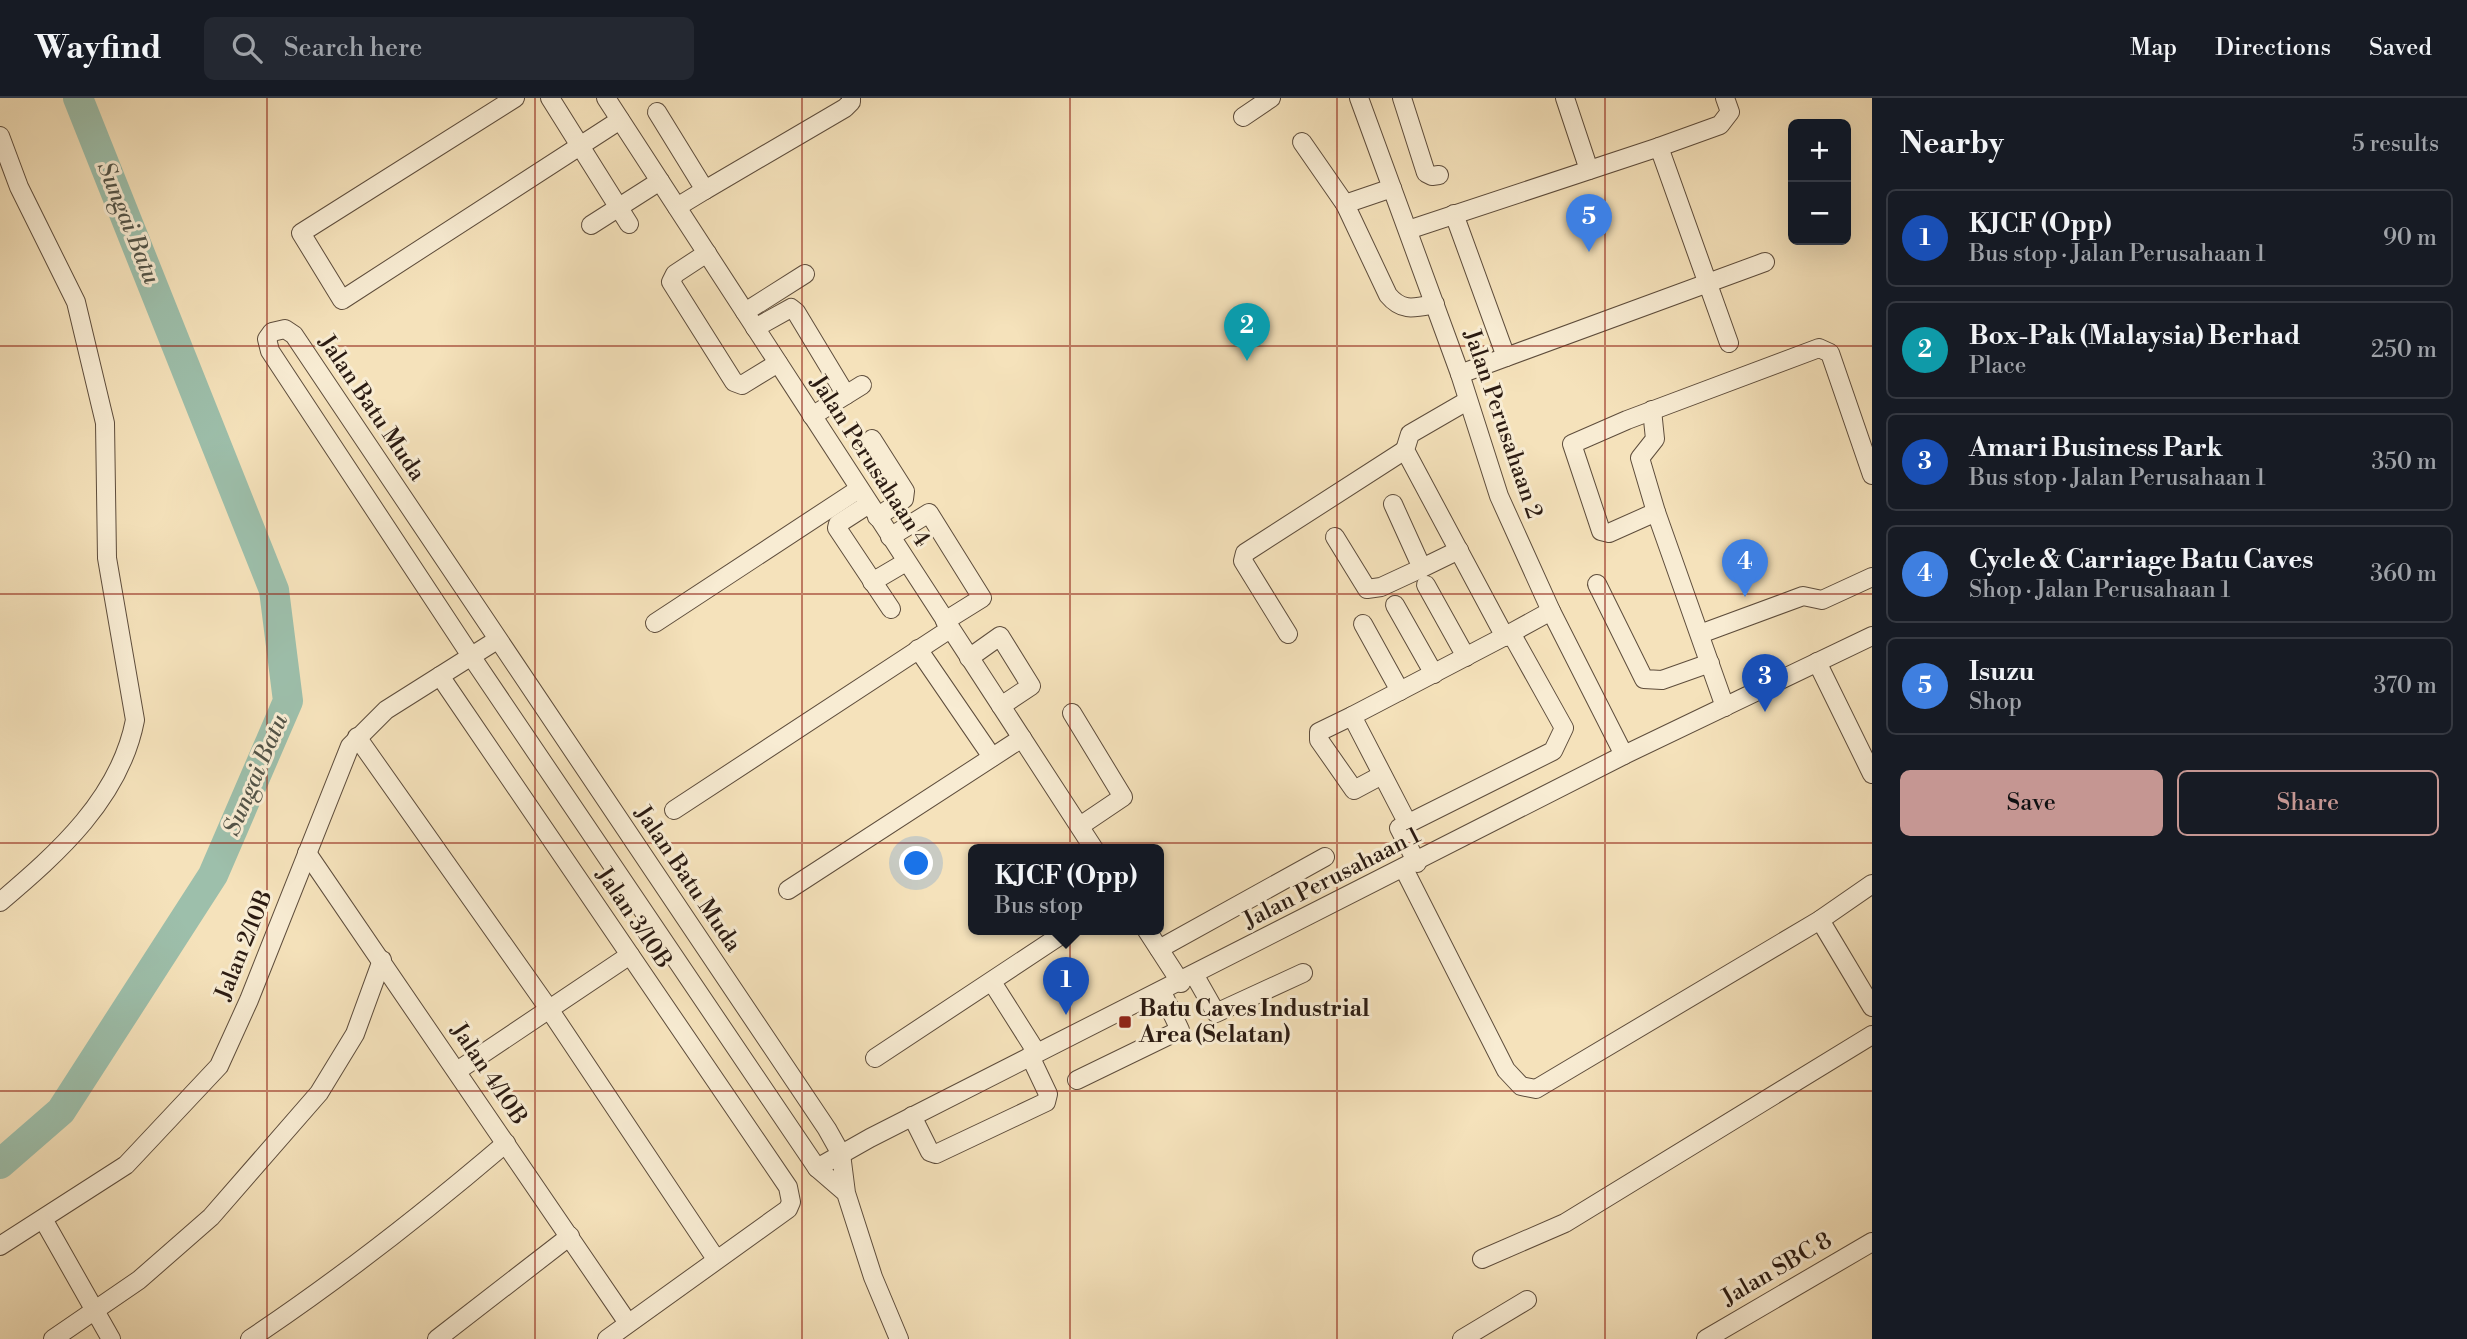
<!DOCTYPE html>
<meta charset="utf-8">
<style>
:root{--surface:#171b24;--page:#242831;--text:#f1f3f6;--muted:#9ea1a6;--line:#363941;--accent:#c59692}
body{margin:0;font-family:"Libre Bodoni",serif;background:var(--page);color:var(--text)}
.controls{position:absolute;right:21px;top:21px;display:grid;overflow:hidden;border-radius:10px;box-shadow:0 7px 28px #0002}
.controls button{width:63px;height:63px;display:grid;place-items:center;padding:0;border:0;border-bottom:2px solid var(--line);background:var(--surface);color:var(--text);font:35px sans-serif}
.you{position:absolute;left:917px;top:766px;width:24px;height:24px;margin:-18px;border:5px solid #fff;border-radius:50%;background:#1a73e8;box-shadow:0 0 0 10px #1a73e833}
.badge{display:grid;place-items:center;width:46px;height:46px;border-radius:50%;background:var(--accent);color:#fff;font-size:23px;font-weight:700}
.pin{position:absolute;translate:-50% -58px;filter:drop-shadow(0 2px 4px #0008)}
.pin::after{content:'';position:absolute;top:37px;width:24px;height:21px;background:inherit;clip-path:polygon(0 0,100% 0,50% 100%)}
.popup{position:absolute;left:968px;top:746px;width:196px;height:91px;box-sizing:border-box;display:grid;place-content:center;border-radius:10px;background:var(--surface);filter:drop-shadow(0 2px 5px #0005);font-size:23px;white-space:nowrap;color:var(--muted)}
.popup b{font-size:26px;color:var(--text)}
.popup::after{content:'';position:absolute;left:50%;top:100%;margin-left:-14px;border:14px solid transparent;border-top-color:var(--surface)}
.list{margin:0;padding:0;list-style:none}
h2{display:flex;justify-content:space-between;align-items:center;height:91px;margin:0;padding:0 28px;font-size:30px}
h2 small{font-size:23px;font-weight:400;color:var(--muted)}
.list li{display:grid;grid-template-columns:46px 1fr auto;gap:21px;align-items:center;box-sizing:border-box;height:98px;margin:0 14px 14px;padding:0 14px;border:2px solid var(--line);border-radius:10px}
.list b{display:block;font-size:26px;white-space:nowrap}
.list p{margin:0;font-size:23px;white-space:nowrap;color:var(--muted)}
.list em{font-size:23px;font-style:normal;color:var(--muted)}
.actions{display:flex;gap:14px;padding:21px 28px}
.actions a{flex:1;padding:16px 0;border:2px solid var(--accent);border-radius:10px;text-align:center;font-size:24px;color:var(--accent)}
.actions .main{background:var(--accent);color:#111}
.icon{flex:none;width:38px;height:38px;fill:none;stroke:currentColor;stroke-width:2;stroke-linecap:round;stroke-linejoin:round}
.map{position:relative;flex:none;width:1872px;height:1241px;overflow:hidden}
header{display:flex;align-items:center;gap:42px;box-sizing:border-box;height:98px;padding:0 35px;background:var(--surface);border-bottom:2px solid var(--line)}
header strong{font-size:33px}
nav{display:flex;gap:38px;margin-inline-start:auto;font-size:24px}
.search{width:490px;height:63px;background:var(--page);display:flex;align-items:center;gap:18px;box-sizing:border-box;padding:0 24px;border-radius:10px;color:var(--muted);font-size:26px}
main{display:flex}
aside{flex:1;background:var(--surface)}
.map>svg:first-child{display:block}
.lines{fill:none;stroke-linecap:round;stroke-linejoin:round}
.river{stroke:#9dbfab;stroke-width:30}
.minor-casing{stroke:#5e4d3c;stroke-width:20}
.minor{stroke:#f8ecd3;stroke-width:18}
.grid{fill:none;stroke:#8f2418;stroke-width:2;stroke-opacity:0.55}
.poi-dot{fill:#8f2418;stroke:#f8ecd3;stroke-width:2.5}
.labels{text-anchor:middle;dominant-baseline:central;stroke-width:6;stroke-linejoin:round;paint-order:stroke}
.street-label{font-size:23px;fill:#2b1b12;stroke:#f8ecd3}
.poi-label{font-size:23px;font-weight:bold;fill:#2b1b12;stroke:#f8ecd3;text-anchor:start}
.water-label{font-size:24px;font-style:italic;fill:#535448;stroke:#f8ecd3}
</style>
<header>
<strong>Wayfind</strong>
<div class="search"><svg class="icon" aria-label="search" viewBox="0 0 24 24"><circle cx="10" cy="10" r="6"/><path d="M15 15l6 6"/></svg>Search here</div>
<nav><a>Map</a><a>Directions</a><a>Saved</a></nav>
</header>
<main>
<div class="map">
<svg width="1872" height="1241" viewBox="0 0 1872 1241">
<rect width="100%" height="100%" fill="#f5e2bb"/>
<filter id="stains"><feTurbulence type="fractalNoise" baseFrequency=".00286" numOctaves="4"/><feColorMatrix values="0 0 0 0 .2 0 0 0 0 .09 0 0 0 0 .02 0 0 0 .5 -.17"/></filter>
<radialGradient id="worn" r=".72"><stop offset=".6" stop-color="#630" stop-opacity="0"/><stop offset="1" stop-color="#630" stop-opacity=".3"/></radialGradient>
<g class="lines">
<path class="river" d="M0,1066L61,1013L213,777L288,603L274,492L78,0"/>
<g class="minor-casing">
<g id="minor">
<path d="M515,0L301,135L342,202L620,22"/>
<path d="M550,0L629,126"/>
<path d="M606,0L1094,751"/>
<path d="M1359,0L1460,276L1499,398L1551,513L1624,657"/>
<path d="M1402,0L1426,75L1432,78L1439,77"/>
<path d="M1565,0L1589,72"/>
<path d="M657,14L705,92L677,109"/>
<path d="M1243,19L1271,0"/>
<path d="M0,38L19,89L76,204L105,325L107,460L135,622C120,700 58,755 0,804"/>
<path d="M1302,44L1345,106"/>
<path d="M1659,49L1720,27L1730,14L1725,0"/>
<path d="M1392,90L1345,106L1388,197C1402,214 1414,210 1435,206"/>
<path d="M705,92L845,10L851,4V0"/>
<path d="M1454,116L1506,259"/>
<path d="M591,127L660,83"/>
<path d="M1408,132L1659,49L1729,245"/>
<path d="M707,155L675,176L671,184L734,284L742,287L778,265"/>
<path d="M745,214L805,176"/>
<path d="M755,230L791,210L796,214L846,297"/>
<path d="M1460,276L1765,164"/>
<path d="M1467,303L1410,336L1405,352L1505,539"/>
<path d="M1652,312L1655,341L1640,360L1656,414"/>
<path d="M812,318L862,287"/>
<path d="M872,341L905,393L904,401L877,419"/>
<path d="M869,406L838,426L837,430L891,511"/>
<path d="M1393,406L1422,470L1459,452"/>
<path d="M890,439L929,415L982,500L945,523"/>
<path d="M1335,439L1367,491L1381,489L1422,470"/>
<path d="M872,484L906,464"/>
<path d="M1597,486L1644,581L1662,582L1710,565"/>
<path d="M1426,487L1466,559"/>
<path d="M1395,507L1434,576"/>
<path d="M655,525L859,391"/>
<path d="M1363,526L1400,593"/>
<path d="M1511,535L1551,513"/>
<path d="M1288,536L1243,463L1245,455L1405,352"/>
<path d="M1700,536L1803,498L1822,502L1872,479"/>
<path d="M918,551L992,659"/>
<path d="M969,560L1000,538L1031,588L1001,608"/>
<path d="M1817,564L1872,676"/>
<path d="M440,578L788,1089L791,1104L788,1111L607,1241"/>
<path d="M1725,609L1656,414L1609,435L1601,433L1572,346L1627,322L1819,250L1830,255L1872,377"/>
<path d="M1072,615L1123,699L1080,728"/>
<path d="M1352,618L1319,634V642L1354,692L1382,677"/>
<path d="M357,639L549,911L716,1161"/>
<path d="M674,712L950,531"/>
<path d="M1408,726L1352,618L1511,535L1564,630L1553,653L1399,730L1417,765"/>
<path d="M307,755L628,1225"/>
<path d="M1404,771L1506,972L1521,988L1536,991L1820,822L1872,786"/>
<path d="M788,792L1022,640"/>
<path d="M1820,822L1872,909"/>
<path d="M1146,831L1181,885"/>
<path d="M1159,851L1325,759"/>
<path d="M1195,878L1216,915L1303,875"/>
<path d="M992,884L1037,955"/>
<path d="M875,960L1070,831"/>
<path d="M457,973L630,857"/>
<path d="M1077,982L1180,932L1162,894"/>
<path d="M912,1018L930,1054L936,1056L1046,1004L1048,996L1030,958"/>
<path d="M817,1070L870,1040L1624,657L1872,538"/>
<path d="M846,1095L817,1070L471,558L270,253L267,241L272,234L285,231L294,237L827,1031L841,1056L846,1095L873,1179L899,1241"/>
<path d="M43,1121L111,1241"/>
<path d="M0,1148L126,1067L219,968L249,902L350,648L386,612L497,542"/>
<path d="M1482,1161L1565,1125L1872,937"/>
<path d="M53,1241L139,1182L211,1119L319,995L355,936L382,862"/>
<path d="M250,1241C340,1181 424,1115 506,1045"/>
<path d="M437,1241L570,1138"/>
<path d="M1462,1241L1527,1202"/>
<path d="M1706,1241L1872,1144"/>
</g>
</g>
<use href="#minor" class="minor"/>
</g>
<path class="grid" d="M267,0V1241M535,0V1241M802,0V1241M1070,0V1241M1337,0V1241M1605,0V1241M0,248H1872M0,496H1872M0,745H1872M0,993H1872"/>
<rect class="poi-dot" x="1118" y="917" width="14" height="14" rx="3.5"/>
<g class="labels">
<g class="street-label">
<text transform="translate(372 310) rotate(56)">Jalan Batu Muda</text>
<text transform="translate(1503 326) rotate(71)">Jalan Perusahaan 2</text>
<text transform="translate(870 363) rotate(57)">Jalan Perusahaan 4</text>
<text transform="translate(1332 780) rotate(-27)">Jalan Perusahaan 1</text>
<text transform="translate(688 781) rotate(56)">Jalan Batu Muda</text>
<text transform="translate(634 820) rotate(56)">Jalan 3/10B</text>
<text transform="translate(244 847) rotate(-68)">Jalan 2/10B</text>
<text transform="translate(489 976) rotate(56)">Jalan 4/10B</text>
<text transform="translate(1777 1171) rotate(-30)">Jalan SBC 8</text>
</g>
<g class="poi-label">
<text x="1139" y="911">Batu Caves Industrial<tspan x="1139" dy="26">Area (Selatan)</tspan></text>
</g>
<g class="water-label">
<text transform="translate(128 125) rotate(68)">Sungai Batu</text>
<text transform="translate(256 677) rotate(-67)">Sungai Batu</text>
</g>
</g>
<rect width="100%" height="100%" filter="url(#stains)"/>
<rect width="100%" height="100%" fill="url(#worn)"/>
</svg>
<div class="controls">
<button>+</button>
<button>−</button>
</div>
<div class="you"></div>
<div class="pin badge" style="left:1066px;top:917px;background:#1a4fb4">1</div>
<div class="popup"><b>KJCF (Opp)</b>Bus stop</div>
<div class="pin badge" style="left:1247px;top:263px;background:#0f9aa8">2</div>
<div class="pin badge" style="left:1765px;top:614px;background:#1a4fb4">3</div>
<div class="pin badge" style="left:1745px;top:499px;background:#3f7fe0">4</div>
<div class="pin badge" style="left:1589px;top:154px;background:#3f7fe0">5</div>
</div>
<aside>
<h2>Nearby<small>5 results</small></h2>
<ul class="list">
<li><span class="badge" style="background:#1a4fb4">1</span><div><b>KJCF (Opp)</b><p>Bus stop · Jalan Perusahaan 1</p></div><em>90 m</em></li>
<li><span class="badge" style="background:#0f9aa8">2</span><div><b>Box-Pak (Malaysia) Berhad</b><p>Place</p></div><em>250 m</em></li>
<li><span class="badge" style="background:#1a4fb4">3</span><div><b>Amari Business Park</b><p>Bus stop · Jalan Perusahaan 1</p></div><em>350 m</em></li>
<li><span class="badge" style="background:#3f7fe0">4</span><div><b>Cycle &amp; Carriage Batu Caves</b><p>Shop · Jalan Perusahaan 1</p></div><em>360 m</em></li>
<li><span class="badge" style="background:#3f7fe0">5</span><div><b>Isuzu</b><p>Shop</p></div><em>370 m</em></li>
</ul>
<div class="actions"><a class="main">Save</a><a>Share</a></div>
</aside>
</main>
